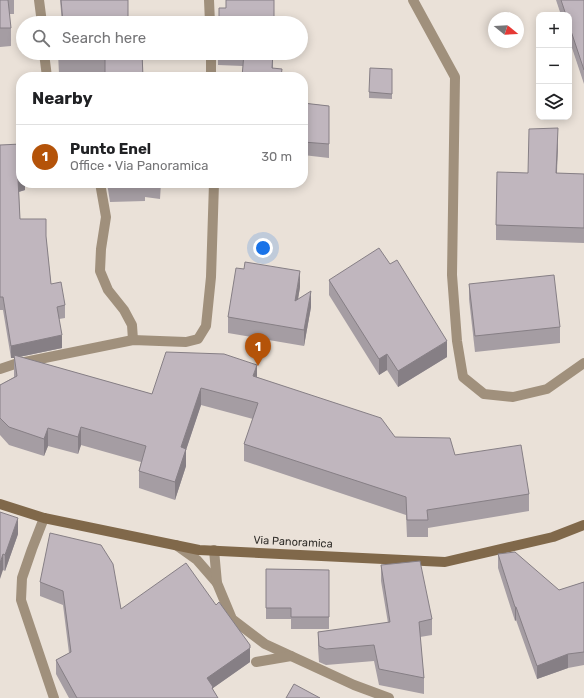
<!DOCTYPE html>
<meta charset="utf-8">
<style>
:root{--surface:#fff;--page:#f6f6f6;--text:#202124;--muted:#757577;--line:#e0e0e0;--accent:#b45309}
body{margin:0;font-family:Rubik,sans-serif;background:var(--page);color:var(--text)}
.controls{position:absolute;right:12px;top:12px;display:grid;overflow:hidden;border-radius:8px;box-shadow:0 2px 10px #0003}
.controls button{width:36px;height:36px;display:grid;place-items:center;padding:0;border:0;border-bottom:1px solid var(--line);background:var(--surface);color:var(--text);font:20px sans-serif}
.compass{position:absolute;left:488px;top:12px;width:36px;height:36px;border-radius:50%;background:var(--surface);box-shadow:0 2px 10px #0003;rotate:108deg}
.you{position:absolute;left:263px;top:248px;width:14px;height:14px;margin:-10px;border:3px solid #fff;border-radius:50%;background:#1a73e8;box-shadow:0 0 0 6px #1a73e833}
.badge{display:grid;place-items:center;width:26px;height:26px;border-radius:50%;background:var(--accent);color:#fff;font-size:13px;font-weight:700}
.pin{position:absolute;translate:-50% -33px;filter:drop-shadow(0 1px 2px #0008)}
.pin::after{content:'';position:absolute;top:21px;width:14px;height:12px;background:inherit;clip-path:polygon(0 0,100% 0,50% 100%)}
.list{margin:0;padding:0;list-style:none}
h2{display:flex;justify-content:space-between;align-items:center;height:52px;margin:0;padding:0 16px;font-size:17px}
h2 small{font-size:13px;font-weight:400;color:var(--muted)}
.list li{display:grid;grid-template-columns:26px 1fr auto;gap:12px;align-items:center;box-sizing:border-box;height:64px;padding:0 16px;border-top:1px solid var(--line)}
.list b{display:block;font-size:15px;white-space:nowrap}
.list p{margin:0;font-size:13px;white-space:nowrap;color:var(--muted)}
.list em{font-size:13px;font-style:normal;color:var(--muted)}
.icon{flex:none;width:22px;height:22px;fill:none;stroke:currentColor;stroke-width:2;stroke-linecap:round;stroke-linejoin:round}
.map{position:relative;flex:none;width:584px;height:698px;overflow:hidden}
.search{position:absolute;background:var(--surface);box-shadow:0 2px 10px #0003;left:16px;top:16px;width:292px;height:44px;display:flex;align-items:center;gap:10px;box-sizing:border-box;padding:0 14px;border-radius:22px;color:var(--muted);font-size:15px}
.panel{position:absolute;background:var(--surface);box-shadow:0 2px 10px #0003;left:16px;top:72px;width:292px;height:116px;border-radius:16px}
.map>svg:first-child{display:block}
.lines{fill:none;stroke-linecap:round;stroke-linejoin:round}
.street{stroke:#a0907c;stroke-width:10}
.secondary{stroke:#80684a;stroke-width:10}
.wall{fill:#a59da3}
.shaded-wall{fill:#867f85}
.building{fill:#c0b6be;stroke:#867f85}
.labels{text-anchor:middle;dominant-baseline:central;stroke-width:4;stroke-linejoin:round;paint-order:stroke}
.street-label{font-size:11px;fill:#322f2b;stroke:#eae1d8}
</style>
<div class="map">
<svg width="584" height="698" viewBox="0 0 584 698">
<rect width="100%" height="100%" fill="#eae1d8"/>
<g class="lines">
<g class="street">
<path d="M39,0L42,23"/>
<path d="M209,0L210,23"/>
<path d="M413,0L455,77L452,275L457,341L463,377L484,394L513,397L547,389L584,363"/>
<path d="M44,53L47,77"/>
<path d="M211,53V77"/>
<path d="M100,183L106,217L101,249L100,271L108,290L124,310L132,325L133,340"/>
<path d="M0,369L15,364L133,340L186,342L198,339L206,326L211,277L214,183"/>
<path d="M44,518L32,549L22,578L21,600L54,698"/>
<path d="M176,545L197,560L217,583"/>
<path d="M214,550L217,583L232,619L265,644L354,685L389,698"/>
<path d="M256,662L291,656"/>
</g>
<path class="secondary" d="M0,504L44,518L199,550L445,562L553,537L584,525"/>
</g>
<g class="wall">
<path d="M0,0H14V14H9L11,28V46L0,47Z"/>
<path d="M60,0H128V22L135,23H62Z"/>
<path d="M556,0H584V84L569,39V15H561Z"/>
<path d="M58,53H142L143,77H105V73L59,74Z"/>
<path d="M218,53H273V68L282,77L243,66L218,65Z"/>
<path d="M392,69V99L369,98V92Z"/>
<path d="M303,103L329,106V158L303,155Z"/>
<path d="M558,143L557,173L584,174V243L496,240V225L528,173Z"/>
<path d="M0,145L25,183V190L19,192L20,219L46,238L51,284L65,305V318L59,319L62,348L19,357L152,394L257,377L395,437L455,455L529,494V511L428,528V537H407L406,515L244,461V444L253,419L201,405L186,450V466L175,500L139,488V471L141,462L81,445L78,454L48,446L44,456L9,445L0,435V385L14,377V358H11L3,310H0Z"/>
<path d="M107,183H161L160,199L145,197V201L110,202Z"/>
<path d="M329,280L447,357L398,387L387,370L379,375L329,295Z"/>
<path d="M469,284L560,327V343L475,352L469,299Z"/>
<path d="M300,287L298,299L311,307L304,346L228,333V317Z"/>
<path d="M0,512L18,534L5,571L3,570Z"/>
<path d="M498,554L559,590L584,582V665L568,668L537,679L516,620L515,621L498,568Z"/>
<path d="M381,565L432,619V635L420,637L424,678V694L379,685L374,661L326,665L319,662L318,648V632L388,623L381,581Z"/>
<path d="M266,569L329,570V629H291V619H266Z"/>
<path d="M40,582L121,609L250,659V662L213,688V690L218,698H69L56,674V660L69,653L63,605L40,596Z"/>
</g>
<g class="shaded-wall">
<path d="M558,128V143L556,188V173Z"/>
<path d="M21,178V183H25V190L18,192V179Z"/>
<path d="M300,271V287L295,317V301Z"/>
<path d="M311,291V307L304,346V330Z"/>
<path d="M62,335V348L14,358V355V358H11V346Z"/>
<path d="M447,341V357L398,387V371Z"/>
<path d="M387,354V370L379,375V359Z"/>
<path d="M257,365V382L253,376Z"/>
<path d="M201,388V405L186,450V466L175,500V482L181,447Z"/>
<path d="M81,427V445L78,454V437Z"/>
<path d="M48,428V446L44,456V439Z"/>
<path d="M18,518V534L5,571V555Z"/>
<path d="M3,554V570L0,579V563Z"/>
<path d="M515,607H516V620L515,621Z"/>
<path d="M250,645V662L213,688V698L207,678Z"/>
<path d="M568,654V668L537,679V666Z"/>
</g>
<g class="building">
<path d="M0,0H8L11,28H0Z"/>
<path d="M61,0H128V22H135V23H63Z"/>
<path d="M226,0H274V23H219V8H226Z"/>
<path d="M561,0H584V70L569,25V15H566Z"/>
<path d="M59,53H142L143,77H105V57L59,59Z"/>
<path d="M244,53H273L272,68L282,69L281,77H242Z"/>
<path d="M370,68L392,69V94L369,92Z"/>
<path d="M303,103L329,106V144L303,142Z"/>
<path d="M558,128L556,173L584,174V228L496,225L497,172L528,173L529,129Z"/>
<path d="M21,144V178L18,179L20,219H46V236L51,284L61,282L65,305L57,307L62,335L11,346L3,297H0V145Z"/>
<path d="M109,183H145V186H110Z"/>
<path d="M379,248L390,264L397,260L447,341L398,371L387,354L379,359L329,280Z"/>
<path d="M245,262L300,271L295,301L311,291L304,330L228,317L236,268L244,269Z"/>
<path d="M554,275L560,327L475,336L469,284Z"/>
<path d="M166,352L224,354L257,365L253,376L381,418L395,437L450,438L455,455L521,445L529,494L427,510L428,520H407L406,497L244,444L258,403L201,388L181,447L186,449L175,482L139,471L146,446L81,427L78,437L48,428L44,439L9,427L0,418V385L17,376L14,355L152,394Z"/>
<path d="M0,512L18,518L5,555L3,554L0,563Z"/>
<path d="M50,533L101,545L113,564L121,609L186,563L216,605L219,602L250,645V648L207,678L213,687L212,688L218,698H77L56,660L71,652L63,591L40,582Z"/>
<path d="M515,552L559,590L584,582V652L568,654L537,666L516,607H515L498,554Z"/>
<path d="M420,561L432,619L419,622L424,678L379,669L374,645L326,649L319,646L318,632L390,622L381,565Z"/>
<path d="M266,569L329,570V617H291V608H266Z"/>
<path d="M294,684L320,698H286Z"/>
</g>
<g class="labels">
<g class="street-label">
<text transform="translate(293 542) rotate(3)">Via Panoramica</text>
</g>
</g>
</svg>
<div class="controls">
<button>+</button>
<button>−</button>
<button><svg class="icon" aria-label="layers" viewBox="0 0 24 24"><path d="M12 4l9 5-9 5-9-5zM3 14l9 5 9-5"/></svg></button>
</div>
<svg class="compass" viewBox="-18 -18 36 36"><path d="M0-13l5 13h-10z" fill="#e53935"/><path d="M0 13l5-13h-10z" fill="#757577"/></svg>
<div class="you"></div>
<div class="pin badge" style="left:258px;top:366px">1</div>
<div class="search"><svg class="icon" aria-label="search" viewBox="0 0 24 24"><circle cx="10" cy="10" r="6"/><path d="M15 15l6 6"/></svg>Search here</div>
<section class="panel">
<h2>Nearby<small></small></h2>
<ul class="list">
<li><span class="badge">1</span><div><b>Punto Enel</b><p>Office · Via Panoramica</p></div><em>30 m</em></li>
</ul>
</section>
</div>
